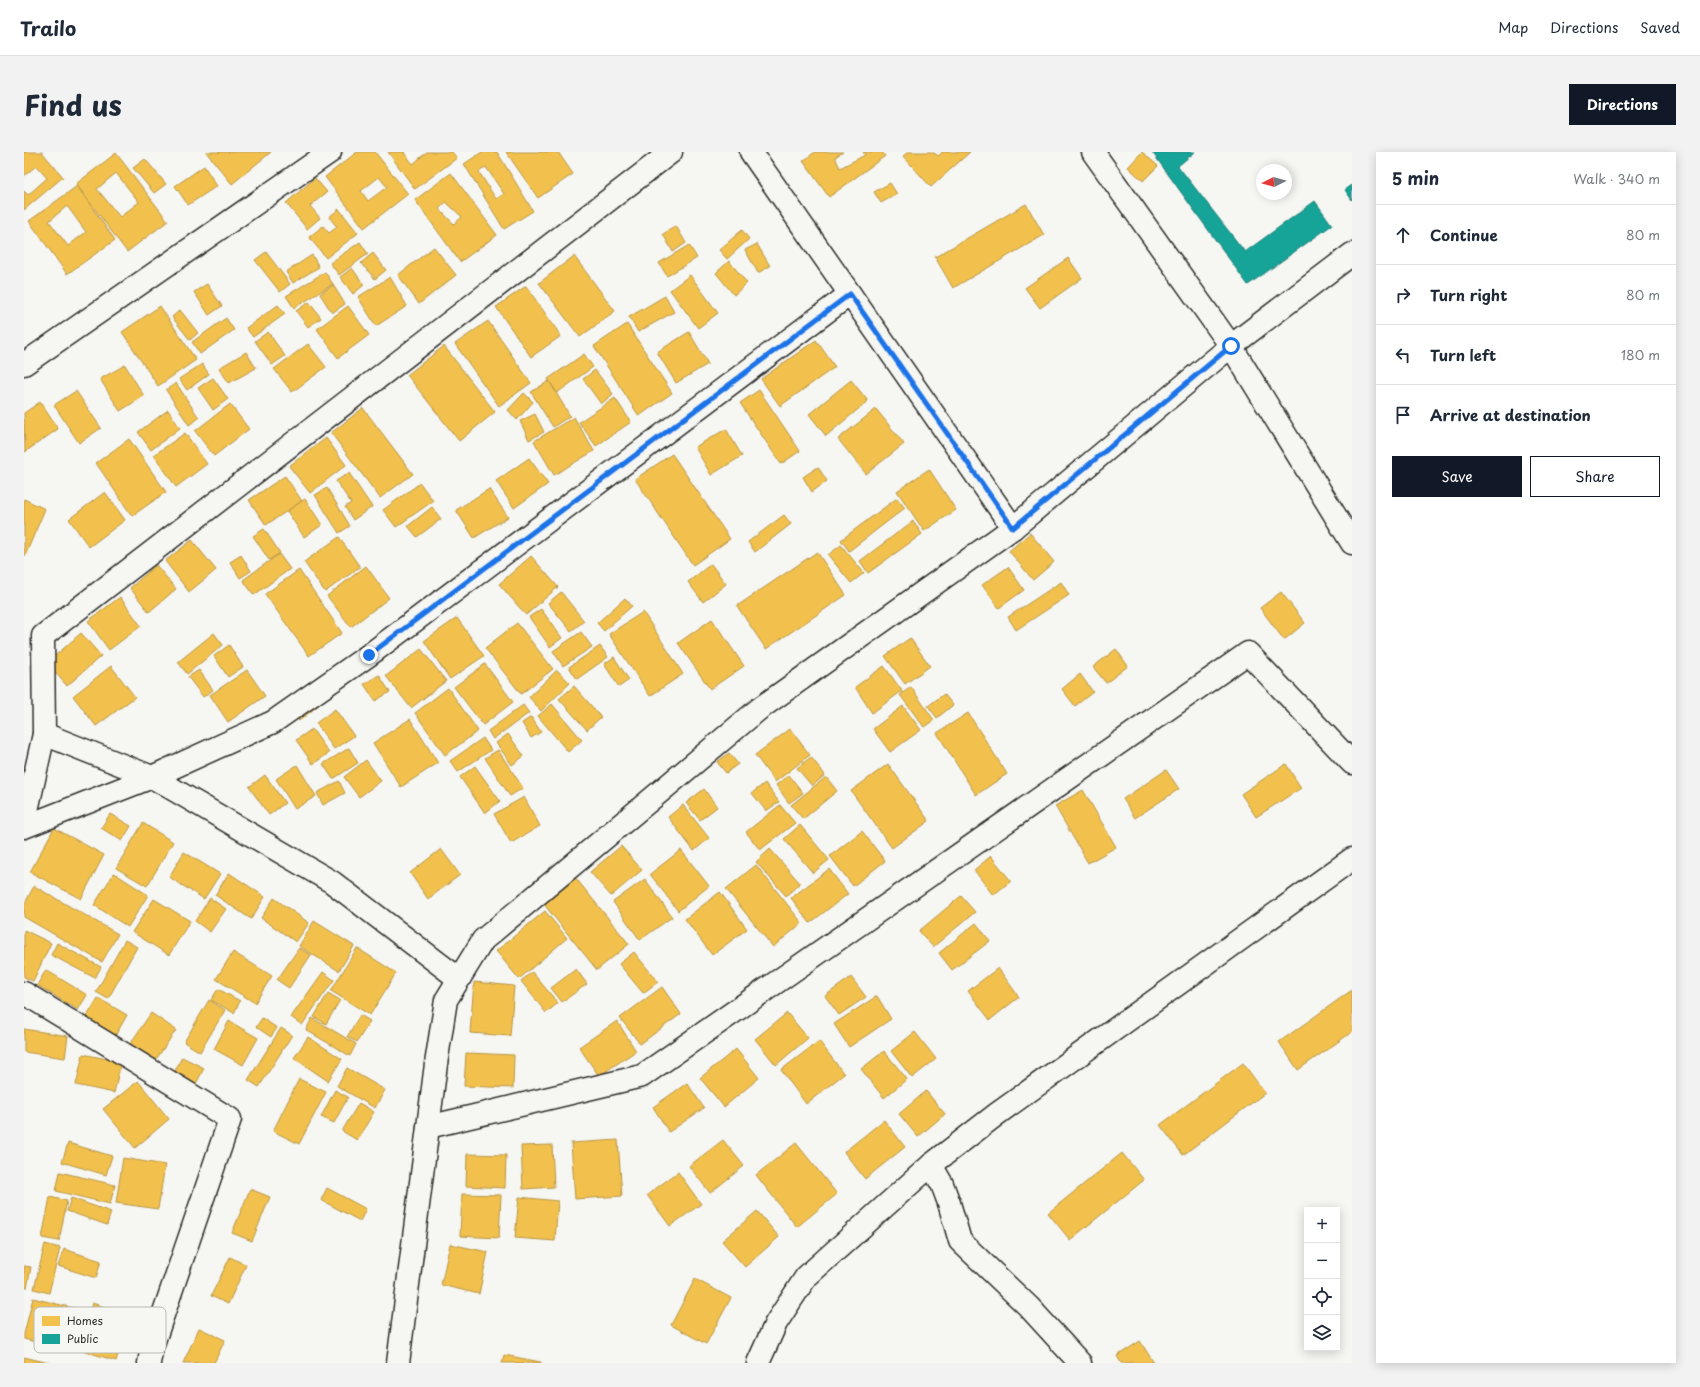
<!DOCTYPE html>
<meta charset="utf-8">
<style>
:root{--surface:#fff;--page:#f2f2f3;--text:#1f2937;--muted:#747a83;--line:#e0e1e3;--accent:#111827}
body{margin:0;font-family:"Playpen Sans",sans-serif;background:var(--page);color:var(--text)}
.controls{position:absolute;right:12px;bottom:12px;display:grid;overflow:hidden;border-radius:0px;box-shadow:0 2px 10px #0003}
.controls button{width:36px;height:36px;display:grid;place-items:center;padding:0;border:0;border-bottom:1px solid var(--line);background:var(--surface);color:var(--text);font:20px sans-serif}
.compass{position:absolute;left:1232px;top:12px;width:36px;height:36px;border-radius:50%;background:var(--surface);box-shadow:0 2px 10px #0003;rotate:265deg}
.stop{position:absolute;width:12px;height:12px;margin:-9px;border:3px solid #1a73e8;border-radius:50%;background:#fff}
.stop.end{background:#1a73e8;border-color:#fff;box-shadow:0 1px 4px #0008}
.list{margin:0;padding:0;list-style:none}
h2{display:flex;justify-content:space-between;align-items:center;height:52px;margin:0;padding:0 16px;font-size:17px}
h2 small{font-size:13px;font-weight:400;color:var(--muted)}
.list li{display:grid;grid-template-columns:26px 1fr auto;gap:12px;align-items:center;box-sizing:border-box;height:60px;padding:0 16px;border-top:1px solid var(--line)}
.list b{display:block;font-size:15px;white-space:nowrap}
.list em{font-size:13px;font-style:normal;color:var(--muted)}
.actions{display:flex;gap:8px;padding:12px 16px}
.actions a{flex:1;padding:9px 0;border:1px solid var(--accent);border-radius:0px;text-align:center;font-size:14px;color:var(--accent)}
.actions .main{background:var(--accent);color:#fff}
.icon{flex:none;width:22px;height:22px;fill:none;stroke:currentColor;stroke-width:2;stroke-linecap:round;stroke-linejoin:round}
.map{position:relative;flex:none;width:1328px;height:1211px;overflow:hidden;border-radius:0px}
header{display:flex;align-items:center;gap:24px;box-sizing:border-box;height:56px;padding:0 20px;background:var(--surface);border-bottom:1px solid var(--line)}
header strong{font-size:19px}
nav{display:flex;gap:22px;margin-inline-start:auto;font-size:14px}
.intro{display:flex;align-items:center;justify-content:space-between;box-sizing:border-box;height:96px;padding:0 24px}
h1{margin:0;font-size:28px}
.button{padding:10px 18px;border-radius:0px;background:var(--accent);color:#fff;font-size:14px;font-weight:700}
main{display:flex;gap:24px;padding:0 24px}
aside{flex:1;background:var(--surface);border-radius:0px;box-shadow:0 2px 10px #0003}
.map>svg:first-child{display:block}
.homes{fill:#f2c14e;stroke:#b69444;fill-rule:evenodd}
.public{fill:#17a398;stroke:#1d7f77}
.lines{fill:none;stroke-linecap:round;stroke-linejoin:round}
.minor-casing{stroke:#2b2b2b;stroke-width:25}
.minor{stroke:#f6f6f2;stroke-width:22}
.route{stroke:#1a73e8;stroke-width:5}
.key{fill:#f6f6f2;stroke:#b9b9b6;stroke-width:1}
.key-label{font-size:11px;fill:#2b2b2b}
</style>
<header>
<strong>Trailo</strong>
<nav><a>Map</a><a>Directions</a><a>Saved</a></nav>
</header>
<div class="intro"><h1>Find us</h1><a class="button">Directions</a></div>
<main>
<div class="map">
<svg width="1328" height="1211" viewBox="0 0 1328 1211">
<rect width="100%" height="100%" fill="#f6f6f2"/>
<filter id="ink" filterUnits="userSpaceOnUse"><feTurbulence type="fractalNoise" baseFrequency=".025" numOctaves="2"/><feDisplacementMap in="SourceGraphic" scale="8" xChannelSelector="R" yChannelSelector="G"/><feConvolveMatrix kernelMatrix="1 2 1 2 8 2 1 2 1" color-interpolation-filters="sRGB"/></filter>
<g filter="url(#ink)">
<g class="homes">
<path d="M0,0H18L39,25L0,58V39L4,43L23,26L12,14L0,24Z"/>
<path d="M182,0H247L208,32Z"/>
<path d="M333,0H351L384,42L340,76L301,25ZM355,25L363,35L344,49L337,39Z"/>
<path d="M364,0H381L380,1L389,12L403,0H428L433,6L391,37Z"/>
<path d="M458,0H473L509,59L480,77L440,12ZM462,15L480,42L472,47L455,20Z"/>
<path d="M482,0H534L549,22L514,46Z"/>
<path d="M791,0H819L811,5L816,16L841,3L839,0H858L861,4L805,45L779,9Z"/>
<path d="M884,0H908L915,4L918,0H946L907,35L879,4Z"/>
<path d="M1118,0L1134,14L1119,29L1104,15Z"/>
<path d="M92,1L144,69L103,100L52,32ZM92,21L115,50L96,65L73,37Z"/>
<path d="M121,7L142,32L130,41L109,16Z"/>
<path d="M180,14L193,34L164,53L151,34Z"/>
<path d="M427,21L473,83L436,110L391,48ZM422,50L438,65L430,72L415,57Z"/>
<path d="M291,26L303,40L286,54L296,66L283,77L262,51Z"/>
<path d="M866,31L873,42L857,51L850,40Z"/>
<path d="M53,34L91,88L43,122L5,69ZM43,54L62,80L44,94L25,69Z"/>
<path d="M1002,52L1020,83L929,136L911,105Z"/>
<path d="M315,57L334,81L302,106L285,85L299,74L305,81L313,75L305,65Z"/>
<path d="M652,74L662,91L649,100L639,82Z"/>
<path d="M718,78L725,87L703,107L695,98Z"/>
<path d="M336,90L344,102L315,123L306,111Z"/>
<path d="M733,92L746,114L734,121L721,98Z"/>
<path d="M665,93L673,106L643,124L635,111Z"/>
<path d="M410,95L432,123L395,152L374,123Z"/>
<path d="M242,100L266,132L256,140L231,108Z"/>
<path d="M349,101L362,118L351,127L337,111Z"/>
<path d="M288,103L295,115L269,131L262,120Z"/>
<path d="M550,104L591,159L556,185L515,131Z"/>
<path d="M1044,106L1058,126L1016,156L1001,136Z"/>
<path d="M705,109L723,131L710,143L692,121Z"/>
<path d="M328,116L340,133L329,142L316,125Z"/>
<path d="M301,120L309,132L270,156L262,144Z"/>
<path d="M666,123L694,161L674,176L646,138Z"/>
<path d="M366,125L383,154L352,174L334,145Z"/>
<path d="M183,132L198,154L185,163L170,140Z"/>
<path d="M309,133L321,152L308,161L296,142Z"/>
<path d="M502,134L537,184L507,205L472,155Z"/>
<path d="M641,144L650,160L614,180L605,165Z"/>
<path d="M285,150L297,166L284,175L272,159Z"/>
<path d="M254,153L261,162L229,185L222,176Z"/>
<path d="M136,154L172,208L134,234L98,180Z"/>
<path d="M324,154L345,183L314,206L293,177Z"/>
<path d="M156,158L174,181L166,188L148,165Z"/>
<path d="M202,166L210,178L176,202L168,190Z"/>
<path d="M464,169L507,231L475,254L431,192Z"/>
<path d="M603,172L648,241L615,264L570,194Z"/>
<path d="M244,180L261,204L248,213L231,189Z"/>
<path d="M665,180L684,212L652,231L633,200Z"/>
<path d="M792,188L811,215L756,254L737,227Z"/>
<path d="M284,192L302,215L268,240L250,217Z"/>
<path d="M420,194L471,260L435,289L383,223Z"/>
<path d="M222,200L232,216L205,231L195,216Z"/>
<path d="M560,202L569,215L533,241L524,227Z"/>
<path d="M178,212L185,222L163,238L155,227Z"/>
<path d="M101,213L120,244L96,259L76,227Z"/>
<path d="M571,218L589,242L577,252L559,227Z"/>
<path d="M189,226L204,247L189,258L174,236Z"/>
<path d="M827,228L844,249L802,284L785,262Z"/>
<path d="M525,229L546,264L529,275L507,240Z"/>
<path d="M152,231L175,266L165,273L142,238Z"/>
<path d="M735,238L776,299L757,312L716,251Z"/>
<path d="M52,239L77,276L55,291L30,253Z"/>
<path d="M500,241L509,250L493,268L484,258Z"/>
<path d="M591,246L607,270L572,294L555,270Z"/>
<path d="M16,250L34,277L1,300L0,261Z"/>
<path d="M206,252L225,277L190,304L171,279Z"/>
<path d="M339,256L389,322L356,346L307,281Z"/>
<path d="M852,257L880,292L842,322L814,287Z"/>
<path d="M144,258L156,276L127,298L114,280Z"/>
<path d="M511,262L520,280L505,288L496,269Z"/>
<path d="M550,265L570,299L530,323L510,289Z"/>
<path d="M702,277L718,304L687,323L671,295Z"/>
<path d="M161,281L183,312L152,335L130,303Z"/>
<path d="M302,286L322,313L286,341L265,314Z"/>
<path d="M105,287L142,340L108,364L72,311Z"/>
<path d="M648,302L706,387L669,413L611,327Z"/>
<path d="M505,306L524,332L490,356L472,329Z"/>
<path d="M794,315L803,329L788,340L779,325Z"/>
<path d="M905,317L932,358L900,379L873,339Z"/>
<path d="M325,321L348,355L329,368L321,355L327,351L312,329Z"/>
<path d="M261,324L278,349L242,373L225,348Z"/>
<path d="M396,331L409,349L372,375L359,358Z"/>
<path d="M303,336L326,374L315,381L291,343Z"/>
<path d="M465,337L484,365L450,386L432,358Z"/>
<path d="M81,340L101,368L65,395L45,367Z"/>
<path d="M873,346L881,356L825,399L817,388Z"/>
<path d="M0,347L21,357L1,404L0,403Z"/>
<path d="M281,347L298,373L280,385L263,359Z"/>
<path d="M408,355L417,367L393,385L384,374Z"/>
<path d="M760,363L767,372L731,400L724,390Z"/>
<path d="M889,369L898,382L844,421L836,409Z"/>
<path d="M240,377L256,401L245,408L229,384Z"/>
<path d="M1006,381L1030,410L1009,428L985,399Z"/>
<path d="M315,385L336,415L301,440L280,410Z"/>
<path d="M168,388L192,418L165,440L141,409Z"/>
<path d="M817,393L840,421L827,431L804,403Z"/>
<path d="M793,400L822,443L742,497L713,454Z"/>
<path d="M255,402L266,417L230,443L219,428Z"/>
<path d="M217,403L227,419L216,426L206,410Z"/>
<path d="M507,404L534,435L502,463L475,432Z"/>
<path d="M687,412L702,432L679,450L664,430Z"/>
<path d="M132,413L152,437L125,460L106,436Z"/>
<path d="M342,414L365,446L327,475L303,444Z"/>
<path d="M984,415L1000,438L975,456L958,433Z"/>
<path d="M275,418L318,481L285,504L241,442Z"/>
<path d="M1037,430L1045,443L992,478L984,465Z"/>
<path d="M537,440L560,469L547,479L524,451Z"/>
<path d="M1257,440L1281,471L1260,488L1236,456Z"/>
<path d="M96,445L117,474L85,498L64,469Z"/>
<path d="M601,446L608,454L580,479L573,471Z"/>
<path d="M517,457L538,486L526,495L505,465Z"/>
<path d="M619,460L659,522L626,544L585,482Z"/>
<path d="M433,466L460,504L426,527L400,489Z"/>
<path d="M688,467L720,514L686,537L654,491Z"/>
<path d="M493,471L529,517L497,542L461,496Z"/>
<path d="M557,480L568,495L539,514L529,499Z"/>
<path d="M57,481L77,504L43,534L23,511Z"/>
<path d="M190,481L199,493L163,522L154,510Z"/>
<path d="M886,486L906,514L881,532L861,504Z"/>
<path d="M205,493L219,515L204,525L190,504Z"/>
<path d="M576,494L584,505L553,527L545,515Z"/>
<path d="M397,497L422,529L387,556L362,524Z"/>
<path d="M1092,497L1104,514L1082,531L1069,515Z"/>
<path d="M590,505L605,528L595,535L580,512Z"/>
<path d="M461,512L489,550L459,573L430,535Z"/>
<path d="M87,514L111,545L72,574L49,544Z"/>
<path d="M860,514L878,539L848,561L831,535Z"/>
<path d="M175,518L189,538L179,545L164,525Z"/>
<path d="M223,518L241,544L204,570L186,543Z"/>
<path d="M533,518L546,531L517,559L505,545Z"/>
<path d="M1056,522L1069,540L1051,554L1038,537Z"/>
<path d="M355,523L366,540L351,549L340,532Z"/>
<path d="M550,534L577,565L563,578L535,547Z"/>
<path d="M887,535L910,568L900,575L876,543Z"/>
<path d="M424,536L454,579L421,603L391,561Z"/>
<path d="M290,542L297,551L275,569L268,560Z"/>
<path d="M920,542L929,553L913,566L904,554Z"/>
<path d="M528,552L558,588L544,600L514,564Z"/>
<path d="M499,553L505,561L469,587L464,579Z"/>
<path d="M879,554L897,578L866,600L849,577Z"/>
<path d="M311,557L330,584L310,597L292,571Z"/>
<path d="M944,561L983,622L952,643L913,581Z"/>
<path d="M507,565L517,580L507,586L498,571Z"/>
<path d="M386,567L414,611L377,635L349,591Z"/>
<path d="M288,577L305,601L289,612L272,588Z"/>
<path d="M766,577L786,603L751,630L731,603Z"/>
<path d="M484,582L500,604L488,613L472,591Z"/>
<path d="M459,586L467,598L434,620L426,609Z"/>
<path d="M325,596L334,611L309,627L299,612Z"/>
<path d="M474,598L499,636L486,644L461,606Z"/>
<path d="M705,601L714,612L702,621L693,610Z"/>
<path d="M787,605L801,623L788,634L773,616Z"/>
<path d="M342,608L357,629L335,645L320,625Z"/>
<path d="M864,612L905,669L868,696L827,639Z"/>
<path d="M1262,612L1277,636L1232,665L1217,642Z"/>
<path d="M273,613L292,644L271,657L252,627Z"/>
<path d="M451,614L476,649L461,661L436,625Z"/>
<path d="M1142,618L1155,637L1111,666L1099,647Z"/>
<path d="M241,623L261,651L245,663L225,635Z"/>
<path d="M765,623L779,641L765,651L752,633Z"/>
<path d="M802,625L813,639L779,667L767,653Z"/>
<path d="M315,629L321,641L299,653L293,641Z"/>
<path d="M741,631L755,650L742,659L728,641Z"/>
<path d="M680,637L693,655L676,668L662,651Z"/>
<path d="M1059,638L1092,695L1064,711L1031,654Z"/>
<path d="M500,645L516,674L487,691L470,662Z"/>
<path d="M659,653L685,686L670,699L644,665Z"/>
<path d="M756,653L771,671L736,698L722,680Z"/>
<path d="M86,662L107,674L98,689L77,676Z"/>
<path d="M119,671L149,690L123,734L92,716Z"/>
<path d="M776,673L805,708L789,721L760,687Z"/>
<path d="M30,676L80,703L57,747L6,720Z"/>
<path d="M838,679L861,709L829,734L806,704Z"/>
<path d="M597,694L618,718L587,744L566,720Z"/>
<path d="M417,697L436,723L404,747L386,721Z"/>
<path d="M746,697L776,731L762,744L732,710Z"/>
<path d="M657,698L685,734L654,759L626,722Z"/>
<path d="M160,700L196,722L180,747L145,725Z"/>
<path d="M967,704L987,729L969,743L950,718Z"/>
<path d="M732,713L778,771L749,795L702,737Z"/>
<path d="M805,717L824,742L786,771L767,746Z"/>
<path d="M90,721L124,743L104,775L70,753Z"/>
<path d="M205,721L241,745L227,767L191,743Z"/>
<path d="M550,724L605,792L573,818L518,750Z"/>
<path d="M621,727L648,765L616,788L589,750Z"/>
<path d="M10,734L94,782L78,810L0,765V753Z"/>
<path d="M696,740L723,777L688,803L661,767Z"/>
<path d="M937,744L951,760L909,795L895,779Z"/>
<path d="M186,746L202,757L186,780L171,769Z"/>
<path d="M250,746L285,771L272,790L237,766Z"/>
<path d="M130,747L166,769L145,803L108,780Z"/>
<path d="M521,759L543,786L495,827L472,799Z"/>
<path d="M290,769L330,794L315,819L275,794Z"/>
<path d="M952,771L966,789L928,818L915,801Z"/>
<path d="M0,778L27,791L9,829L0,825Z"/>
<path d="M101,788L113,795L84,847L72,840Z"/>
<path d="M33,791L77,815L71,826L27,803Z"/>
<path d="M275,796L287,803L265,836L253,828Z"/>
<path d="M333,796L372,821L346,863L307,839Z"/>
<path d="M209,800L248,824L231,851L192,827Z"/>
<path d="M610,800L634,830L619,841L595,812Z"/>
<path d="M974,816L995,845L966,868L944,839Z"/>
<path d="M552,817L563,832L538,850L527,836Z"/>
<path d="M22,818L63,843L54,858L13,833Z"/>
<path d="M299,820L310,828L278,873L267,865Z"/>
<path d="M508,820L534,851L522,861L497,829Z"/>
<path d="M827,825L842,845L815,863L801,844Z"/>
<path d="M450,830L490,834L486,884L446,881Z"/>
<path d="M638,835L657,862L616,892L596,866Z"/>
<path d="M194,837L216,849L210,861L187,848Z"/>
<path d="M1328,838V880L1274,918L1255,890Z"/>
<path d="M304,841L316,848L302,872L290,865Z"/>
<path d="M853,844L867,867L825,895L810,872Z"/>
<path d="M74,846L103,863L90,886L60,869Z"/>
<path d="M185,848L201,858L176,900L160,890Z"/>
<path d="M127,861L152,878L131,909L106,892Z"/>
<path d="M763,861L784,886L752,913L731,887Z"/>
<path d="M336,863L346,869L333,890L323,885Z"/>
<path d="M238,866L253,876L247,885L232,875Z"/>
<path d="M288,866L332,892L326,904L282,878Z"/>
<path d="M205,869L234,886L219,913L190,897Z"/>
<path d="M593,869L612,899L575,924L555,895Z"/>
<path d="M257,876L268,883L235,935L224,928Z"/>
<path d="M0,877L44,884L41,906L0,900Z"/>
<path d="M891,880L912,907L888,926L867,899Z"/>
<path d="M284,885L318,907L304,929L270,906Z"/>
<path d="M795,889L820,922L782,952L757,918Z"/>
<path d="M712,897L735,926L700,955L676,926Z"/>
<path d="M860,899L883,927L860,946L837,917Z"/>
<path d="M442,901L490,903L489,936L440,934Z"/>
<path d="M59,902L97,910L90,941L52,933Z"/>
<path d="M158,905L180,916L171,934L149,923Z"/>
<path d="M1219,911L1241,941L1159,1003L1136,973Z"/>
<path d="M323,916L361,938L351,956L313,934Z"/>
<path d="M275,927L302,940L275,992L249,979Z"/>
<path d="M114,929L145,967L111,996L79,957Z"/>
<path d="M663,931L680,956L645,980L629,955Z"/>
<path d="M311,938L324,945L310,971L297,965Z"/>
<path d="M902,939L921,962L894,985L875,962Z"/>
<path d="M335,951L350,960L333,988L318,979Z"/>
<path d="M860,968L881,995L841,1027L820,1000Z"/>
<path d="M594,988L598,1044L551,1047L547,991Z"/>
<path d="M699,988L720,1014L686,1041L665,1014Z"/>
<path d="M44,991L88,1004L82,1023L38,1010Z"/>
<path d="M772,991L813,1042L773,1075L732,1023Z"/>
<path d="M528,993L530,1035L499,1037L497,994Z"/>
<path d="M1098,1001L1120,1028L1046,1088L1024,1061Z"/>
<path d="M443,1002L482,1003L481,1036L442,1034Z"/>
<path d="M99,1006L141,1013L134,1057L92,1051Z"/>
<path d="M36,1020L91,1033L86,1052L32,1039Z"/>
<path d="M654,1020L677,1052L646,1074L623,1043Z"/>
<path d="M303,1036L342,1057L336,1069L297,1048Z"/>
<path d="M226,1037L246,1045L228,1089L208,1081Z"/>
<path d="M438,1042L477,1043L475,1086L436,1084Z"/>
<path d="M26,1045L43,1049L35,1089L18,1086Z"/>
<path d="M495,1045L534,1049L531,1089L491,1086Z"/>
<path d="M47,1046L87,1060L83,1073L43,1059Z"/>
<path d="M733,1059L755,1085L721,1115L698,1089Z"/>
<path d="M21,1092L36,1096L25,1141L10,1137Z"/>
<path d="M426,1092L464,1100L455,1142L417,1133Z"/>
<path d="M40,1097L77,1109L72,1126L34,1114Z"/>
<path d="M206,1105L222,1113L204,1152L187,1144Z"/>
<path d="M0,1114L7,1115L3,1136L0,1135Z"/>
<path d="M671,1127L707,1146L682,1192L647,1173Z"/>
<path d="M9,1146L57,1158L46,1199L0,1187V1182Z"/>
<path d="M68,1151L106,1163L92,1209L54,1197Z"/>
<path d="M175,1176L201,1188L190,1211H159Z"/>
<path d="M1116,1189L1130,1211H1097L1093,1204Z"/>
<path d="M480,1203L517,1210V1211H478Z"/>
<path d="M0,1205L25,1211H0Z"/>
</g>
<g class="public">
<path d="M1128,0H1171L1154,14L1221,100L1291,49L1308,73L1224,133Z"/>
<path d="M1328,33V48L1321,38Z"/>
</g>
<g class="lines">
<g class="minor-casing">
<g id="minor">
<path d="M727,0L989,376"/>
<path d="M1069,0L1207,194L1328,391"/>
<path d="M0,212L306,0"/>
<path d="M20,582L128,625L308,730L435,827"/>
<path d="M0,672L20,582L19,484L647,0"/>
<path d="M0,675L128,625L249,570L345,503L826,142"/>
<path d="M0,841L206,967L128,1195L125,1211"/>
<path d="M404,975L618,924L1224,501L1328,611"/>
<path d="M907,1013L918,1032L925,1051L936,1089L1005,1155L1056,1211"/>
<path d="M374,1211L412,912L422,848L459,788L735,557L989,376L1207,194L1328,102"/>
<path d="M734,1211L752,1171L782,1125L907,1013L973,962L1328,707"/>
</g>
</g>
<use href="#minor" class="minor"/>
</g>
</g>
<g class="lines" filter="url(#ink)">
<path class="route" d="M345,503L826,142L989,376L1207,194"/>
</g>
<rect x="10" y="1155" width="132" height="46" rx="6" class="key"/>
<rect x="18" y="1164" width="18" height="10" fill="#f2c14e"/>
<rect x="18" y="1182" width="18" height="10" fill="#17a398"/>
<g class="key-label">
<text x="43" y="1173">Homes</text>
<text x="43" y="1191">Public</text>
</g>
</svg>
<div class="controls">
<button>+</button>
<button>−</button>
<button><svg class="icon" aria-label="locate" viewBox="0 0 24 24"><circle cx="12" cy="12" r="6"/><path d="M12 2v4M12 18v4M2 12h4M18 12h4"/></svg></button>
<button><svg class="icon" aria-label="layers" viewBox="0 0 24 24"><path d="M12 4l9 5-9 5-9-5zM3 14l9 5 9-5"/></svg></button>
</div>
<svg class="compass" viewBox="-18 -18 36 36"><path d="M0-13l5 13h-10z" fill="#e53935"/><path d="M0 13l5-13h-10z" fill="#747a83"/></svg>
<div class="stop" style="left:1207px;top:194px"></div>
<div class="stop end" style="left:345px;top:503px"></div>
</div>
<aside>
<h2>5 min<small>Walk · 340 m</small></h2>
<ul class="list">
<li><svg class="icon" aria-label="ahead" viewBox="0 0 24 24"><path d="M12 20V5M6 11l6-6 6 6"/></svg><div><b>Continue</b></div><em>80 m</em></li>
<li><svg class="icon" aria-label="right" viewBox="0 0 24 24"><path d="M7 20v-9h11M14 6l5 5-5 5"/></svg><div><b>Turn right</b></div><em>80 m</em></li>
<li><svg class="icon" aria-label="left" viewBox="0 0 24 24"><path d="M17 20v-9H6M10 6l-5 5 5 5"/></svg><div><b>Turn left</b></div><em>180 m</em></li>
<li><svg class="icon" aria-label="arrive" viewBox="0 0 24 24"><path d="M6 21V4h12l-3 4 3 4H6"/></svg><div><b>Arrive at destination</b></div></li>
</ul>
<div class="actions"><a class="main">Save</a><a>Share</a></div>
</aside>
</main>
